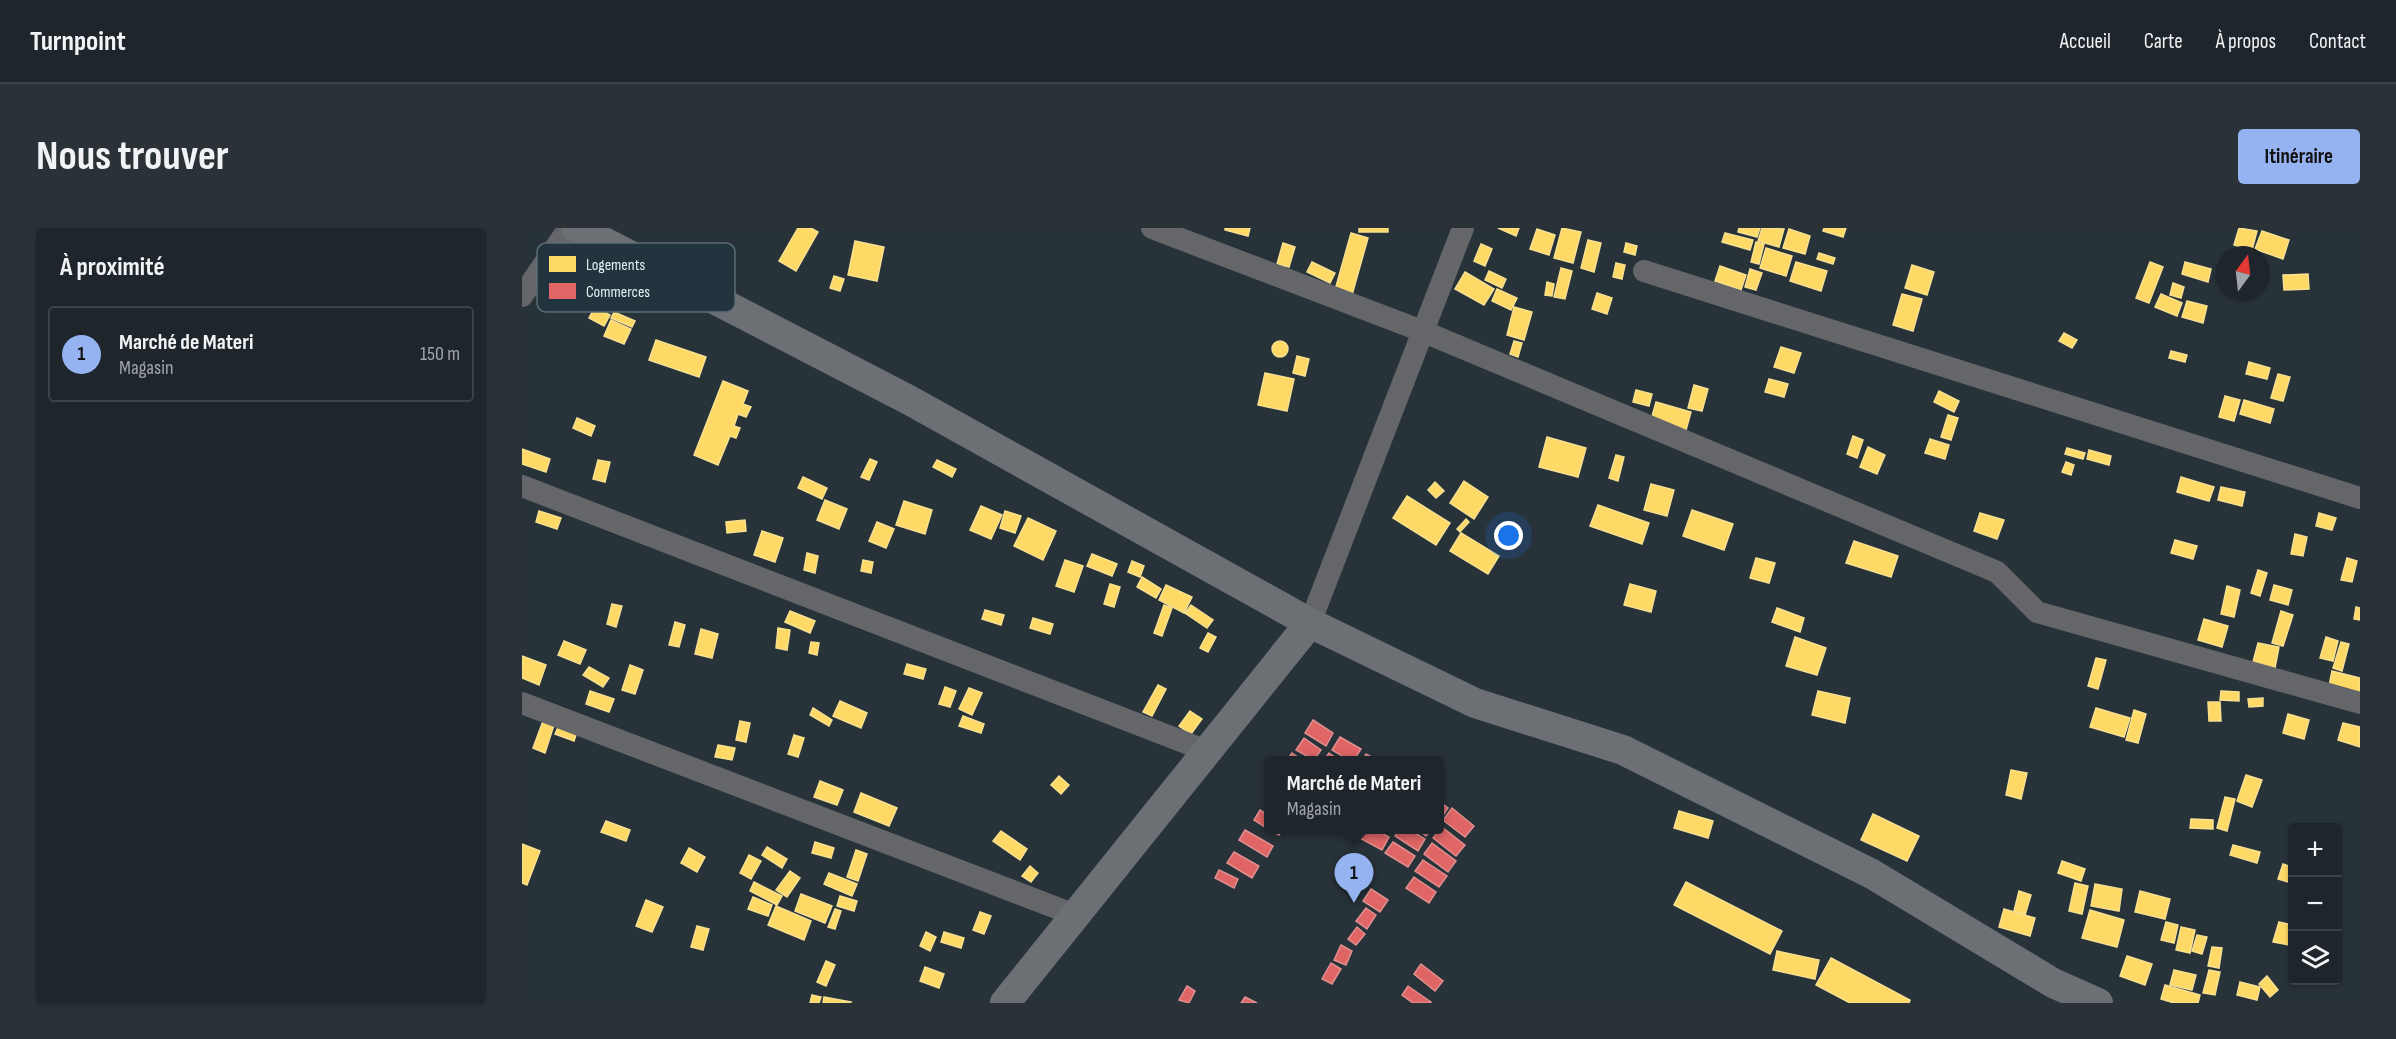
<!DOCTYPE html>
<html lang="fr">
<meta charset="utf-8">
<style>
:root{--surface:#1e262b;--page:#2b3237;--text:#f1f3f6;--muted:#a1a5a9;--line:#3c4347;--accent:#95b2f1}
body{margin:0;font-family:"Sofia Sans Condensed",sans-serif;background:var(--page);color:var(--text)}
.controls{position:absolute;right:18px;bottom:18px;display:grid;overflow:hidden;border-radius:6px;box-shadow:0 2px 4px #0004}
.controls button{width:54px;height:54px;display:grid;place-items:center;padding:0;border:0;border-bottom:2px solid var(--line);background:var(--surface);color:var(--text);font:30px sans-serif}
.compass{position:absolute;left:1694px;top:18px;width:54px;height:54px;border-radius:50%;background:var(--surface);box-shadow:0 2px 4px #0004;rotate:15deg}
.you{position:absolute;left:987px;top:308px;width:21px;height:21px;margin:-15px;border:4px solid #fff;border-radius:50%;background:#1a73e8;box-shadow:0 0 0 9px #1a73e833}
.badge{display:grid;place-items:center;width:39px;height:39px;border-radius:50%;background:var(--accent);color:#111;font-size:20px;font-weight:700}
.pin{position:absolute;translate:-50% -50px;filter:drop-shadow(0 2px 3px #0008)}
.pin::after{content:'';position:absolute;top:32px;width:21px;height:18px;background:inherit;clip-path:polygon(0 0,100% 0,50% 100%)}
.popup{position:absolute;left:742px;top:528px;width:180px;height:78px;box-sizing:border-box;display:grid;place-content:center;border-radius:6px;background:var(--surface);filter:drop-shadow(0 2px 4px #0005);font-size:20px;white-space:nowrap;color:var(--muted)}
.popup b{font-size:22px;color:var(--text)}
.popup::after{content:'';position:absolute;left:50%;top:100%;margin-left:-12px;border:12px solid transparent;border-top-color:var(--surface)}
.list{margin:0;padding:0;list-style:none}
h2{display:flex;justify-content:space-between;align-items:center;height:78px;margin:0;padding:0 24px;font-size:26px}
h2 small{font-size:20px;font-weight:400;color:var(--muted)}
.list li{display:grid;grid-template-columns:39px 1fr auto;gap:18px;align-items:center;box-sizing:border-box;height:96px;margin:0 12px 12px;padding:0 12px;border:2px solid var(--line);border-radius:6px}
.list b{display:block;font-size:22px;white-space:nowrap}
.list p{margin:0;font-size:20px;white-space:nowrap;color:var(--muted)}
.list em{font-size:20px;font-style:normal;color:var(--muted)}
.icon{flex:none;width:33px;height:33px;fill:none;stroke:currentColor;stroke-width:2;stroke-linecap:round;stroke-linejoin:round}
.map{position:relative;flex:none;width:1838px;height:775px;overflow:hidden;border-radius:6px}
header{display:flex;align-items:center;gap:36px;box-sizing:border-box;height:84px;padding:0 30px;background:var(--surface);border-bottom:2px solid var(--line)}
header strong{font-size:28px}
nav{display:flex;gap:33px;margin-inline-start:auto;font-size:21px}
.intro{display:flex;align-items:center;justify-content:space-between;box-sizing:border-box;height:144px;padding:0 36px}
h1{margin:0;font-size:42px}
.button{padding:15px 27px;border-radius:6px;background:var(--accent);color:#111;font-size:21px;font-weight:700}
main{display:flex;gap:36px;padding:0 36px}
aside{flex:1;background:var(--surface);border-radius:6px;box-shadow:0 2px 4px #0004}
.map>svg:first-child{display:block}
.homes{fill:#ffd966;stroke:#f7e091;stroke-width:1.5}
.shops{fill:#e06666;stroke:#e18f91;stroke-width:1.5}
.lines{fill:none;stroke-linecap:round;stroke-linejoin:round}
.minor{stroke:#646669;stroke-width:22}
.major{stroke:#6c7074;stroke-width:30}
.key{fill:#22353f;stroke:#5c6d76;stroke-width:1.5}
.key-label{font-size:16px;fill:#e3eff5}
</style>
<header>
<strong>Turnpoint</strong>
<nav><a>Accueil</a><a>Carte</a><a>À propos</a><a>Contact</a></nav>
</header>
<div class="intro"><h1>Nous trouver</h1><a class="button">Itinéraire</a></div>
<main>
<aside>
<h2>À proximité<small></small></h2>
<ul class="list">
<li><span class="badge">1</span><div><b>Marché de Materi</b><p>Magasin</p></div><em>150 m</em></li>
</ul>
</aside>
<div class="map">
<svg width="1838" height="775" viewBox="0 0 1838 775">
<rect width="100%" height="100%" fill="#283339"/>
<g class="homes">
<path d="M276,0H289L296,4L274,43L257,33Z"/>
<path d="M703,0H728L726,8L703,2Z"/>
<rect x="837" y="0" width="29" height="4"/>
<path d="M976,0H997L994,8Z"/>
<path d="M1040,0L1059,4L1051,35L1032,30Z"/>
<path d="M1217,0H1238L1235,9L1216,4Z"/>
<path d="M1240,0L1262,1L1257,19L1236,13Z"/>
<path d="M1302,0H1324L1321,9L1301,3Z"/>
<path d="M1717,0L1735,3L1730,22L1712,17Z"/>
<path d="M1015,1L1033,7L1027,27L1008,21Z"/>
<path d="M1267,1L1288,8L1283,26L1261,20Z"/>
<path d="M1740,3L1767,12L1761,31L1733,21Z"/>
<path d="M829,5L846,10L830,67L813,62Z"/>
<path d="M1203,5L1231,12L1228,22L1200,14Z"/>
<path d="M1066,12L1079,15L1072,44L1059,40Z"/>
<path d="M333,13L362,19L355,53L326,47Z"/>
<path d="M1234,14L1242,16L1237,36L1229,34Z"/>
<path d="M761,15L773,19L767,39L755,36Z"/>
<path d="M1104,15L1115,18L1113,27L1102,24Z"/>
<path d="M959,16L970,21L963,38L952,33Z"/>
<path d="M1244,20L1270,28L1264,48L1238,40Z"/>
<path d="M1297,25L1313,30L1311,36L1295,31Z"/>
<path d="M790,34L813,45L808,55L785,44Z"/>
<path d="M1274,34L1305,43L1299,63L1268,53Z"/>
<path d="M1628,34L1641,39L1627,75L1614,70Z"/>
<path d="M1663,34L1689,41L1686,54L1660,46Z"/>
<path d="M1094,35L1103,37L1100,51L1091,49Z"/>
<path d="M1390,37L1412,44L1405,67L1383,60Z"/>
<path d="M1198,38L1224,47L1219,62L1193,53Z"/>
<path d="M1039,40L1050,43L1043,71L1032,69Z"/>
<path d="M1228,41L1240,45L1234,62L1223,59Z"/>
<path d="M967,43L984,51L980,60L963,52Z"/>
<path d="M943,44L972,61L962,77L933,61Z"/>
<path d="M1786,46L1787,61L1762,62L1761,47Z"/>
<path d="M312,48L322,51L318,63L308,60Z"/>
<path d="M1025,54L1032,56L1030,68L1023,67Z"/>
<path d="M1651,55L1662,59L1659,70L1648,67Z"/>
<path d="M975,61L995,70L989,82L970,73Z"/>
<path d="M1075,65L1090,70L1085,86L1070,81Z"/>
<path d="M1380,66L1400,71L1391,103L1371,97Z"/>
<path d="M1639,66L1660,75L1655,88L1633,79Z"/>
<path d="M1665,73L1685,78L1681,95L1660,89Z"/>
<path d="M73,79L88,87L82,98L67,90Z"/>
<path d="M992,79L1010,84L1002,112L985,107Z"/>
<path d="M92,84L113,93L110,99L89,90Z"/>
<path d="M89,92L109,101L102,116L82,108Z"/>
<path d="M1542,105L1555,112L1550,120L1537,113Z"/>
<path d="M134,112L184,129L177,149L127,132Z"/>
<path d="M992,113L1000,115L996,129L988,126Z"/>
<circle cx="758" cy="121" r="8"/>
<path d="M1259,119L1279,125L1272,145L1252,139Z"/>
<path d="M1649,123L1665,127L1663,134L1647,130Z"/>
<path d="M775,128L787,131L783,148L771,145Z"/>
<path d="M1727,134L1748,140L1745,151L1724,146Z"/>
<path d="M743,145L772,151L765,183L736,177Z"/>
<path d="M1756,146L1768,149L1761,173L1749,170Z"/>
<path d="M1247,151L1266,156L1262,169L1243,164Z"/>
<path d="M201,153L226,163L221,176L229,179L224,189L216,186L212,198L218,200L214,210L208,208L196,237L172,227Z"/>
<path d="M1172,157L1186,161L1180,183L1166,180Z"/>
<path d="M1114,162L1130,166L1127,178L1111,174Z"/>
<path d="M1417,163L1437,173L1432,184L1412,174Z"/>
<path d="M1703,168L1718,172L1712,193L1697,189Z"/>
<path d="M1722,172L1752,181L1748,195L1718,186Z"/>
<path d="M1134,174L1169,184L1164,202L1129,192Z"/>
<path d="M1426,187L1436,190L1429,212L1419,209Z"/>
<path d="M55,190L73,198L69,208L51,200Z"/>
<path d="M1331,208L1341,212L1335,230L1325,226Z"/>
<path d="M1025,209L1064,220L1056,249L1017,239Z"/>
<path d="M1408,211L1427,217L1423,231L1403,225Z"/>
<path d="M1346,219L1363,227L1355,246L1338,239Z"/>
<path d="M1545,220L1563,225L1561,231L1543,226Z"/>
<path d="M0,221L28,231L24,244L0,236Z"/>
<path d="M1567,222L1589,228L1587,237L1565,231Z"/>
<path d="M1094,227L1102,229L1096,253L1087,250Z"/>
<path d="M348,231L355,234L347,252L339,249Z"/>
<path d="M76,232L88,234L83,254L71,251Z"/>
<path d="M415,232L434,241L430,249L411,239Z"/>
<path d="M1544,234L1552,237L1549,247L1540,244Z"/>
<path d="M281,249L305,260L300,271L276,260Z"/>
<path d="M1659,249L1692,259L1687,273L1655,264Z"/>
<path d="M942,253L966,269L952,291L928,275Z"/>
<path d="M913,254L922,263L914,270L906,262Z"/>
<path d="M1129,256L1152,262L1145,288L1122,282Z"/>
<path d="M1699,259L1723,264L1720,278L1696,272Z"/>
<path d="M885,268L928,295L914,317L871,290Z"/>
<path d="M303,272L325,281L317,301L295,292Z"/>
<path d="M382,273L410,282L403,306L374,297Z"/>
<path d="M1076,277L1127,295L1120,316L1068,298Z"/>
<path d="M459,278L480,287L469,311L448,302Z"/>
<path d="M1170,282L1211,296L1202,322L1161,308Z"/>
<path d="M17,283L39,290L35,301L14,294Z"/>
<path d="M483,283L499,288L493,305L478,300Z"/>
<path d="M1458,285L1482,292L1475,311L1452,303Z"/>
<path d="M1797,285L1814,290L1810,302L1794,298Z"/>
<path d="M506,290L534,303L521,332L492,318Z"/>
<path d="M944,291L947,294L938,304L935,301Z"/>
<path d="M223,292L224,303L205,305L204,294Z"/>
<path d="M355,294L372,301L364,320L347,313Z"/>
<path d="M240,303L261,310L253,334L232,327Z"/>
<path d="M939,305L977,328L966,346L928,323Z"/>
<path d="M1773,306L1785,309L1781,328L1769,326Z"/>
<path d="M1653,312L1675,318L1671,331L1649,325Z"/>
<path d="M1332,313L1376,328L1369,349L1324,335Z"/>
<path d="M285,325L296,328L293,345L282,342Z"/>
<path d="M570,326L595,336L590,348L565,338Z"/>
<path d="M1234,330L1253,335L1247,355L1228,350Z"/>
<path d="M1825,330L1835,333L1830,354L1819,352Z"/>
<path d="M341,332L351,334L349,345L339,343Z"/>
<path d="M543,332L561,338L552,364L534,358Z"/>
<path d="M610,333L622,338L618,349L606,344Z"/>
<path d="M1736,342L1745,345L1738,368L1729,365Z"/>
<path d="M620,349L639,361L634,370L615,359Z"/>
<path d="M588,356L598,359L592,379L582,376Z"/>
<path d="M1108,356L1134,363L1129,384L1102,377Z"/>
<path d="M644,357L670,369L662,385L637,372Z"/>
<path d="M1752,357L1770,362L1766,377L1748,372Z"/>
<path d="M1705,358L1718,362L1712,389L1699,386Z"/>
<path d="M90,376L100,378L94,399L85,396Z"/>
<path d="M642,377L650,380L640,408L632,405Z"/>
<path d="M669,377L691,392L685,400L663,385Z"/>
<path d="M1834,379L1838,380V392L1832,391Z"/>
<path d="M1255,380L1282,390L1278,404L1250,394Z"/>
<path d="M463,382L482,387L479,397L460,391Z"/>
<path d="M268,383L293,393L288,405L263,394Z"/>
<path d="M1759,383L1771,387L1761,418L1750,415Z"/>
<path d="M511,390L531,396L528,406L508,400Z"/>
<path d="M1682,391L1706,398L1700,419L1676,412Z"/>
<path d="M153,394L163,397L157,419L147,417Z"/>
<path d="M256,400L268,402L265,422L254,420Z"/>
<path d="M179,401L196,406L190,430L173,426Z"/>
<path d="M686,405L694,409L686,424L678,420Z"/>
<path d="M1273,409L1304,420L1295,447L1264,438Z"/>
<path d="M1804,409L1816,413L1811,433L1798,430Z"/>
<path d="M42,413L64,422L58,436L36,427Z"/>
<path d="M289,414L297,415L295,427L287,425Z"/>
<path d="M1819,414L1827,416L1820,443L1811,440Z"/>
<path d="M1736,415L1757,419L1753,440L1731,434Z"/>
<path d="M0,428L24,437L17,457L0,450Z"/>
<path d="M1574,430L1584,432L1576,461L1566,458Z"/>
<path d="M385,436L404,441L401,451L382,446Z"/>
<path d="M108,437L121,442L113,466L100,462Z"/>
<path d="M67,439L87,450L81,459L61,447Z"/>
<path d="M1810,443L1838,450V466L1807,458Z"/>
<path d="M636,457L644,461L630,488L621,484Z"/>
<path d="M423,459L434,463L428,479L417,476Z"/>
<path d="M447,460L460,465L450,487L437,481Z"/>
<path d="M68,463L92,471L87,484L64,476Z"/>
<path d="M1296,463L1328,470L1323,495L1290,487Z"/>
<path d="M1699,463L1717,464V473L1698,472Z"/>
<path d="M1741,470V478L1727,479L1726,471Z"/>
<path d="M318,473L345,485L339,500L311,488Z"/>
<path d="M1686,474H1698L1699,493H1687Z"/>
<path d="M291,480L310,492L307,498L288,487Z"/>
<path d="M1574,480L1608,490L1602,509L1568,499Z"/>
<path d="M1612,482L1624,486L1616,515L1604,512Z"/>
<path d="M668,483L680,491L669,506L657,498Z"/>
<path d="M1766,486L1787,492L1782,511L1761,505Z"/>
<path d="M441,488L462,496L459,505L437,498Z"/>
<path d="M21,493L32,497L23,525L11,520Z"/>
<path d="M218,493L228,495L224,514L214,512Z"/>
<path d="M1821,495L1838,499V519L1816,512Z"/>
<path d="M37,497L55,504L52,513L33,506Z"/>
<path d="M272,507L282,510L276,529L266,526Z"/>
<path d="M196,517L213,520L210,532L193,529Z"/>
<path d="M1489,542L1505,545L1499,571L1484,567Z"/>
<path d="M1724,547L1740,552L1730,579L1715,573Z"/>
<path d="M537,548L547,557L539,566L529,557Z"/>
<path d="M298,553L321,562L315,577L292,569Z"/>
<path d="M339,565L375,580L367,598L332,584Z"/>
<path d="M1703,569L1713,571L1705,603L1695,600Z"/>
<path d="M1157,583L1191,593L1186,610L1152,600Z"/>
<path d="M1351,586L1397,608L1385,633L1339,612Z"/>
<path d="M1669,591L1691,592V601L1668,600Z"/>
<path d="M84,593L108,602L104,613L79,604Z"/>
<path d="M479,603L505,621L498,632L471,613Z"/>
<path d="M293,614L312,620L309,630L290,625Z"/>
<path d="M0,616L18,623L5,657L0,655Z"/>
<path d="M1711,617L1738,624L1735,635L1708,627Z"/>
<path d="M245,619L265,631L260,640L240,627Z"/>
<path d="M167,620L183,629L175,644L159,635Z"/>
<path d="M334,622L345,626L336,653L325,649Z"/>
<path d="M227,627L239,633L229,651L218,645Z"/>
<path d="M1540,633L1563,641L1559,653L1536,645Z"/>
<path d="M1761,636L1770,639L1766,654L1756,651Z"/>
<path d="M508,638L516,645L509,654L500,648Z"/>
<path d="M268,643L278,650L265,669L254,662Z"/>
<path d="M307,645L335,656L330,668L302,656Z"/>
<path d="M232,654L260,668L255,677L228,663Z"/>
<path d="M1164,654L1260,703L1248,726L1152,677Z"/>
<path d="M1553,655L1566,658L1560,686L1547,683Z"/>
<path d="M1573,656L1600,661L1597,683L1569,678Z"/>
<path d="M1497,663L1509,667L1503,687L1492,683Z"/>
<path d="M1618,663L1648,671L1643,691L1613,684Z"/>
<path d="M279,666L310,678L303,695L273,683Z"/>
<path d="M318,668L335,673L332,683L315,678Z"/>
<path d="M231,669L250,677L246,688L226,681Z"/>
<path d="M124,672L141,679L130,704L114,698Z"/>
<path d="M254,678L289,693L282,712L246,697Z"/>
<path d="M313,681L319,683L313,701L306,699Z"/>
<path d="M1482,681L1513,690L1508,708L1477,699Z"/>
<path d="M1568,682L1602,692L1595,719L1560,710Z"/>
<path d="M458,684L469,688L462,706L451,702Z"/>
<path d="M1644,694L1656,697L1652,715L1639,712Z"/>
<path d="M1757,694L1770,697L1767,717L1751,714Z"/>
<path d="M175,698L187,701L181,722L169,719Z"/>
<path d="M1659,699L1673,702L1668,725L1654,722Z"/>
<path d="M404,704L414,709L408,723L398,718Z"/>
<path d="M422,704L442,710L439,720L419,714Z"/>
<path d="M1675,707L1685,709L1680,726L1670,723Z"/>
<path d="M1690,719L1700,720L1697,740L1686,738Z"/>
<path d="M1255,723L1297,732L1293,751L1251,742Z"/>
<path d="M1605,728L1630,736L1623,757L1598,748Z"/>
<path d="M1309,730L1388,772L1387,775H1328L1294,757Z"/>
<path d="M304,733L313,737L304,758L295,754Z"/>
<path d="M403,739L422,746L417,760L398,753Z"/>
<path d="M1652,742L1674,747L1670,762L1648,757Z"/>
<path d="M1687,742L1698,744L1693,767L1681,765Z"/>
<path d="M1745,748L1756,762L1748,769L1737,756Z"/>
<path d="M1718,754L1738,759L1735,772L1715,767Z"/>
<path d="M1643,757L1678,767L1676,775H1652L1639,771Z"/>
<path d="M290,767L299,769L297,775H288Z"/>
<path d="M302,769L329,774L328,775H301Z"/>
</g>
<g class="shops">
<path d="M791,492L811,505L804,518L783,505Z"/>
<path d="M818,509L839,521L832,532H827L810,522Z"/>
<path d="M782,510L799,522L792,532L774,522Z"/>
<path d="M770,525L780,532H765Z"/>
<path d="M807,525L817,532H802Z"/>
<path d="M844,526L855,532H841Z"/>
<path d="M918,574L926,580L918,592Z"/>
<path d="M930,580L952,598L943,609L921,592Z"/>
<path d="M738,582L746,587V601L732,592Z"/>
<path d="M920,599L943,617L934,628L911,610Z"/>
<path d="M723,602L751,618L745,629L717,612Z"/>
<path d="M748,602H761L757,607Z"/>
<path d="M837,602H854L867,609L860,622L834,608Z"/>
<path d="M876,602H888L903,611L896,623L873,608Z"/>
<path d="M896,602H909L904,608Z"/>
<path d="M871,614L893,628L886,639L863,625Z"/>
<path d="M910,615L934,633L926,644L902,626Z"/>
<path d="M712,624L737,638L730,650L705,635Z"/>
<path d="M901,632L925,648L917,659L893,643Z"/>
<path d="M697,642L716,651L712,660L693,650Z"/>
<path d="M892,649L914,664L907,675L884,660Z"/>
<path d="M849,661L866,672L858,684L841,673Z"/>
<path d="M844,680L854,687L845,701L834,693Z"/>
<path d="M835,699L843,706L834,717L826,711Z"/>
<path d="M819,717L830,723L824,737L812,732Z"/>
<path d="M809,735L819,741L810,756L800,751Z"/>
<path d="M899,736L921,753L913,763L892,746Z"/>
<path d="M665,758L673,763L667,775L657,772Z"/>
<path d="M886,758L909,774L908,775H891L880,767Z"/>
<path d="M723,769L735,775H719Z"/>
</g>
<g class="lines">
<g class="minor">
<path d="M630,0L900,103L1475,344L1515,384L1838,475"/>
<path d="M1122,43L1838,270"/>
<path d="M0,68L47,0"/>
<path d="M0,258L685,523"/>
<path d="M788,395L941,0"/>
<path d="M0,475L553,687"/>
</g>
<g class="major">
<path d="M55,0L387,172L788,395L953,475L1101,522L1350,646L1531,755L1576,775"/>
<path d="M483,775L788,395"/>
</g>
</g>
<rect x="15" y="15" width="198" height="69" rx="9" class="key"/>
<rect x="27" y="28" width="27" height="16" fill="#ffd966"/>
<rect x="27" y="55" width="27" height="16" fill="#e06666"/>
<g class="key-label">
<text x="64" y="42">Logements</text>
<text x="64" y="69">Commerces</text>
</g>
</svg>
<div class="controls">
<button>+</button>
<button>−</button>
<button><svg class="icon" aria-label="layers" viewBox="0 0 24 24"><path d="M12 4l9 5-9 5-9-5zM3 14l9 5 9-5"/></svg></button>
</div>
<svg class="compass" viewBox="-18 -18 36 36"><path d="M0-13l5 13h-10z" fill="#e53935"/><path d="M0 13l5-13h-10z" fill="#a1a5a9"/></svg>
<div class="you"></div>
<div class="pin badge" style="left:832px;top:675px">1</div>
<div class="popup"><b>Marché de Materi</b>Magasin</div>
</div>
</main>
